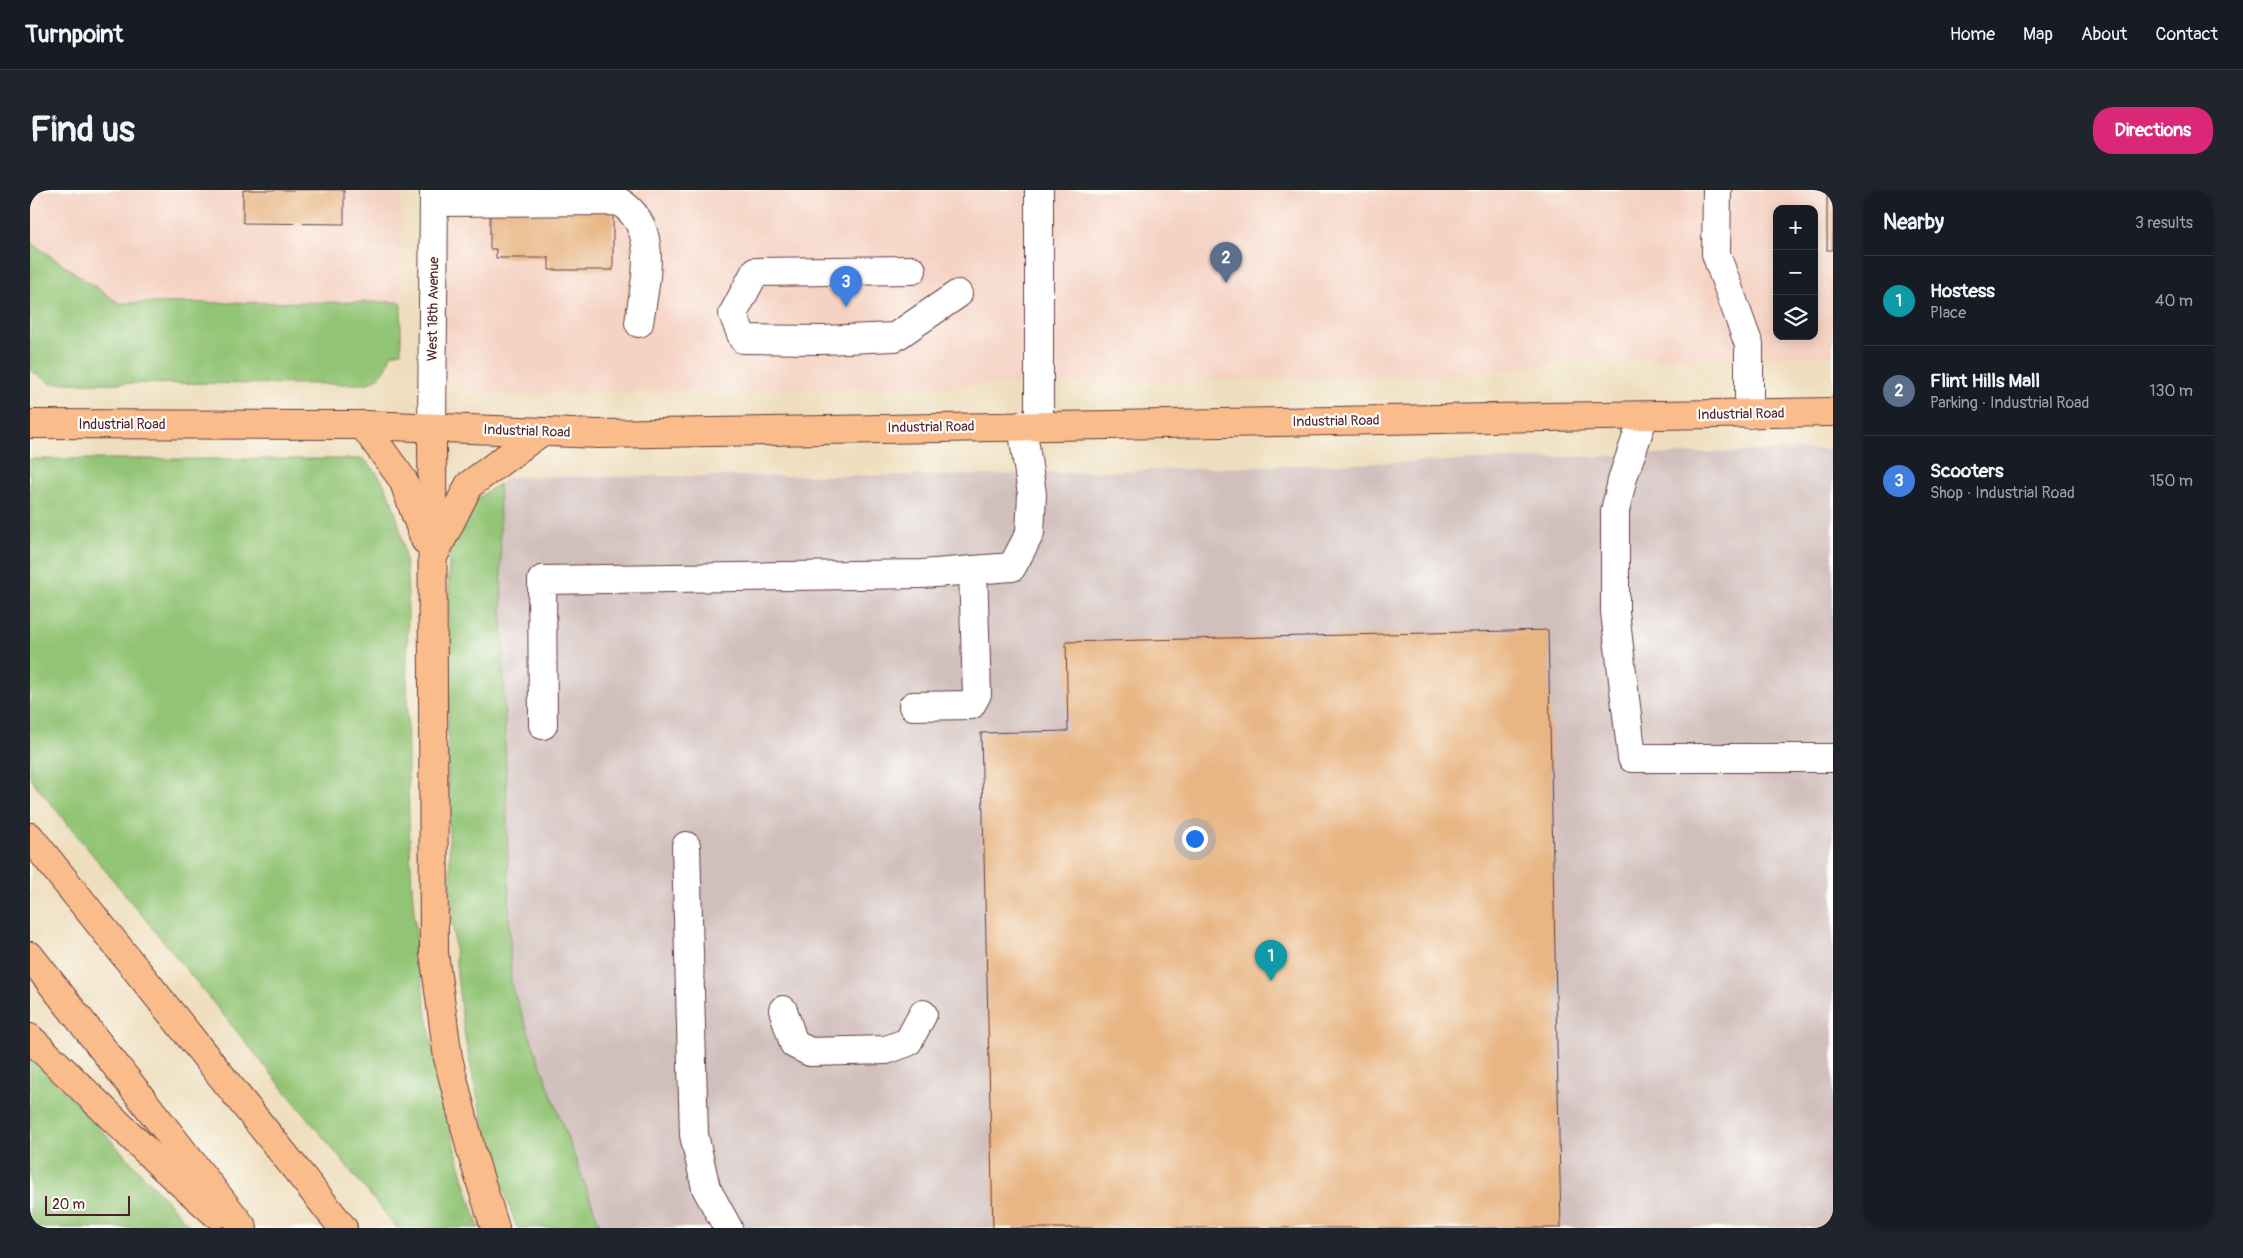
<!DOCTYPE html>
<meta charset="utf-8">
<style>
:root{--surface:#171b24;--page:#20242c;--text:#f1f3f6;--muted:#9ea1a6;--line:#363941;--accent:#db2777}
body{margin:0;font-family:Pangolin,sans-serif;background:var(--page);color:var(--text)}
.controls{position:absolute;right:15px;top:15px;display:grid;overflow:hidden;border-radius:10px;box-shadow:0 2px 12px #0003}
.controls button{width:45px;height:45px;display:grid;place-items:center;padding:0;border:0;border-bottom:1px solid var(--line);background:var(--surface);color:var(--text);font:25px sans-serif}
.scale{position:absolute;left:15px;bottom:12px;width:85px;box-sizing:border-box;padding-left:5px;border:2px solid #4a1f2b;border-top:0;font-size:14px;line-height:18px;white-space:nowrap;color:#4a1f2b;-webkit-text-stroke:4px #fdfcf7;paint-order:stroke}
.you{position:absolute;left:1164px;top:648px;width:18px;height:18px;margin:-12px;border:4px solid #fff;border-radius:50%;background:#1a73e8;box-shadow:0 0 0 8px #1a73e833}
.badge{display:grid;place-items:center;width:32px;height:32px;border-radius:50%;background:var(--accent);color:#fff;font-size:16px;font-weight:700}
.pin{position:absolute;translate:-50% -41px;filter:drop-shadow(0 1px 2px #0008)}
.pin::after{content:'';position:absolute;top:26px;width:18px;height:15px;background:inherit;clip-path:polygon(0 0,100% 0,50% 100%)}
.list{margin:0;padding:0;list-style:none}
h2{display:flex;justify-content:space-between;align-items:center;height:65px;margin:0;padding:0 20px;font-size:21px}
h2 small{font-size:16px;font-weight:400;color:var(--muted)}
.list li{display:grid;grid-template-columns:32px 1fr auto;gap:15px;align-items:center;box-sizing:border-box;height:90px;padding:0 20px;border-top:1px solid var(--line)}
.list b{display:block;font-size:19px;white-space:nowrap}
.list p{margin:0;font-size:16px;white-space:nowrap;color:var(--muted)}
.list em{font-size:16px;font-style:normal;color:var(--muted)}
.icon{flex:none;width:28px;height:28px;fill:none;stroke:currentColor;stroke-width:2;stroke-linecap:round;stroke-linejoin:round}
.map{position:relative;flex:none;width:1803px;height:1038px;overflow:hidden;border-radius:20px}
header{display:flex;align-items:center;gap:30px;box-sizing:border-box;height:70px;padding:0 25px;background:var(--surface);border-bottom:1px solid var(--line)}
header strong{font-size:24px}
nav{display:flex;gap:28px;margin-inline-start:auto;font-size:18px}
.intro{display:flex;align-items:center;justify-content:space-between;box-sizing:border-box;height:120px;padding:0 30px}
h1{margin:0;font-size:35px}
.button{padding:12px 22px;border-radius:20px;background:var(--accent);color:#fff;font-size:18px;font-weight:700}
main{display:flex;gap:30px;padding:0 30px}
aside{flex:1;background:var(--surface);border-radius:20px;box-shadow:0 2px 12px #0003}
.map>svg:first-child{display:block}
.built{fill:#f5d2c2;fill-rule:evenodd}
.industrial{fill:#d1bfbd}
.green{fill:#92c475;stroke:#6e7250}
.building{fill:#e8b583}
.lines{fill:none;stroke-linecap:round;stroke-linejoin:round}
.minor-casing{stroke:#633c41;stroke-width:30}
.major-casing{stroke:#633c41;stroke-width:30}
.highway-casing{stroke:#633c41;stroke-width:30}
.minor{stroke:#fff;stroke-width:28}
.major{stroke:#f9bc8a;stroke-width:28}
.highway{stroke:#f9bc8a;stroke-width:28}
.labels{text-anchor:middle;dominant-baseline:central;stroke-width:4.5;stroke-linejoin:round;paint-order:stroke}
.street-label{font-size:14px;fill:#4a1f2b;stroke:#fdfcf7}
</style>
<header>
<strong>Turnpoint</strong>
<nav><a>Home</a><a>Map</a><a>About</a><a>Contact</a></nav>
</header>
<div class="intro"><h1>Find us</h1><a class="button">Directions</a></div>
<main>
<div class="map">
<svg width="1803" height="1038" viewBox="0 0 1803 1038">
<rect width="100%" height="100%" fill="#fdfcf7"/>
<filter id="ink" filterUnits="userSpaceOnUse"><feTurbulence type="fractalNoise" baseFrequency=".02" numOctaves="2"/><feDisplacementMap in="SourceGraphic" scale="10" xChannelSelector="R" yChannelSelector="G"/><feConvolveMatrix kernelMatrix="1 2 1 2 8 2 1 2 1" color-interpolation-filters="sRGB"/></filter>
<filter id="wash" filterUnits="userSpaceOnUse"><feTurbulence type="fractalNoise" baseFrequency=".0096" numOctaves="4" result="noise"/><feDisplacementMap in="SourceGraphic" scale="20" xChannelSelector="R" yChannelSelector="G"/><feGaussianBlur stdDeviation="1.12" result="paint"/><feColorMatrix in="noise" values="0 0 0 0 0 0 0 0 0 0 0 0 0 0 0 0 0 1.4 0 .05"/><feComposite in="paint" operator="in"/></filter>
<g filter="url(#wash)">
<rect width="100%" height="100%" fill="#eedebd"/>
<g class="built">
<path d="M0,0H371V112L89,113L0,52Z"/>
<path d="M413,0H1803V165L1559,170L1412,186L450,205L437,201L428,195L420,187L415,177ZM1747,19H1784V146H1747Z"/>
</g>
<path class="industrial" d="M1803,259V1038H571L481,795L469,294L479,287L957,285Z"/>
<g class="green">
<path d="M0,52L89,113L371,112V162L361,164C357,180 351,190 334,194L20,193L0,180Z"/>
<path d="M0,269H333C361,291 370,334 375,368C380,401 377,445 377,479C378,574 377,670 388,764C400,857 419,949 449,1038H367L0,588Z"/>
<path d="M469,294L481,795L571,1038H487C461,965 439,888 430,811C413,667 419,515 419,370C423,330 436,314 469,294Z"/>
<path d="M0,868L52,919L162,1038H0Z"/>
</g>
<g id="blocks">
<g class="building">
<path d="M213,0H314V34L213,33Z"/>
<rect x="1797" y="0" width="6" height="60"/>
<path d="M583,16V80H519V68H466V59H460V17Z"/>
<path d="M1518,440L1531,1038H963L951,543L1038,541L1036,452Z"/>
</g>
</g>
</g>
<g filter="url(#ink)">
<use href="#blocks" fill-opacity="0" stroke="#633c41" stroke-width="1"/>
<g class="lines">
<g class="minor-casing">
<g id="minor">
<path d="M1687,0L1686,64L1719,155V224"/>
<path d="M404,12L588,11C631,36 615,91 609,133"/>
<path d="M882,80L725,82L703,124L713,149L792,150L865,147L928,104"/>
<path d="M1614,226L1593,287L1585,321V422L1602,568H1803"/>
<path d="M1009,236V0"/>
<path d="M402,239L404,0"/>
<path d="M883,516L941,515L947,504L943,380"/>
<path d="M513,535L512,390L892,384L982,377L1000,343L1002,304L992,235"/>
<path d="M656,656L664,945L676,998L698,1038"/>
<path d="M753,820L764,854L780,862L856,860L878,852L893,824"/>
</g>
</g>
<g class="major-casing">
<path id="major" d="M0,234L333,235L569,244L1803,222"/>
</g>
<g class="highway-casing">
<g id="highway">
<path d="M333,235L373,290L395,350"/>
<path d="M402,239L404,763L418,868L442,964L465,1038"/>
<path d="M404,365L439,295L511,242"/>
<path d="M0,647L313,1038"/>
<path d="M0,766L213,1038"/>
<path d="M0,848L134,978L186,1024"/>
</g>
</g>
<use href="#minor" class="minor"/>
<use href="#major" class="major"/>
<use href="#highway" class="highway"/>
</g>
</g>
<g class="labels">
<g class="street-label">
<text transform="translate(403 119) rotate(-89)">West 18th Avenue</text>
<text transform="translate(1711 224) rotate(-1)">Industrial Road</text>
<text transform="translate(1306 231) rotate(-1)">Industrial Road</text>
<text x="92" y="234">Industrial Road</text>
<text transform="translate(901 237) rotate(-1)">Industrial Road</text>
<text transform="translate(497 241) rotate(2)">Industrial Road</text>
</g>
</g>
</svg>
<div class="controls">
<button>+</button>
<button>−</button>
<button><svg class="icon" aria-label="layers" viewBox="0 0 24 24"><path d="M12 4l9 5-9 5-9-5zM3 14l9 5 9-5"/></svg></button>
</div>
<div class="scale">20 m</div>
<div class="you"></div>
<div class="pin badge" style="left:1241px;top:791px;background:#0f9aa8">1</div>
<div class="pin badge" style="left:1196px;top:93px;background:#5c6f8a">2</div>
<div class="pin badge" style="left:816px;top:117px;background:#3f7fe0">3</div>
</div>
<aside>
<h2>Nearby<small>3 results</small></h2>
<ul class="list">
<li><span class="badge" style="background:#0f9aa8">1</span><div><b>Hostess</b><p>Place</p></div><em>40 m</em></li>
<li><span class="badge" style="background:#5c6f8a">2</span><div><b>Flint Hills Mall</b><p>Parking · Industrial Road</p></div><em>130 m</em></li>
<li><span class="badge" style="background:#3f7fe0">3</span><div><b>Scooters</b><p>Shop · Industrial Road</p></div><em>150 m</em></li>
</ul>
</aside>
</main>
